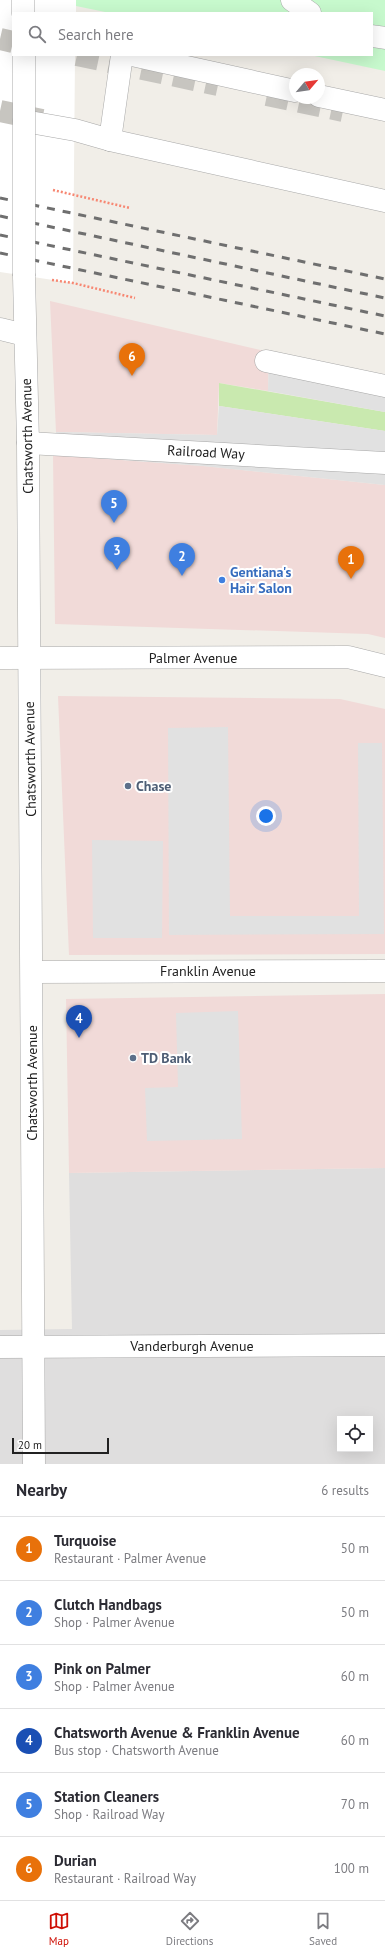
<!DOCTYPE html>
<meta charset="utf-8">
<style>
:root{--surface:#fff;--page:#f7f7f7;--text:#2b2b33;--muted:#7c7c81;--line:#e1e1e2;--accent:#ce0e04}
body{margin:0;font-family:"PT Sans",sans-serif;background:var(--page);color:var(--text)}
.controls{position:absolute;right:12px;bottom:12px;display:grid;overflow:hidden;border-radius:0px;box-shadow:0 4px 16px #0002}
.controls button{width:36px;height:36px;display:grid;place-items:center;padding:0;border:0;border-bottom:1px solid var(--line);background:var(--surface);color:var(--text);font:20px sans-serif}
.compass{position:absolute;left:289px;top:68px;width:36px;height:36px;border-radius:50%;background:var(--surface);box-shadow:0 4px 16px #0002;rotate:61deg}
.scale{position:absolute;left:12px;bottom:10px;width:97px;box-sizing:border-box;padding-left:4px;border:2px solid #212121;border-top:0;font-size:11px;line-height:14px;white-space:nowrap;color:#212121;-webkit-text-stroke:3px #fff;paint-order:stroke}
.you{position:absolute;left:266px;top:816px;width:14px;height:14px;margin:-10px;border:3px solid #fff;border-radius:50%;background:#1a73e8;box-shadow:0 0 0 6px #1a73e833}
.badge{display:grid;place-items:center;width:26px;height:26px;border-radius:50%;background:var(--accent);color:#fff;font-size:13px;font-weight:700}
.pin{position:absolute;translate:-50% -33px;filter:drop-shadow(0 1px 2px #0008)}
.pin::after{content:'';position:absolute;top:21px;width:14px;height:12px;background:inherit;clip-path:polygon(0 0,100% 0,50% 100%)}
.list{margin:0;padding:0;list-style:none}
h2{display:flex;justify-content:space-between;align-items:center;height:52px;margin:0;padding:0 16px;font-size:17px}
h2 small{font-size:13px;font-weight:400;color:var(--muted)}
.list li{display:grid;grid-template-columns:26px 1fr auto;gap:12px;align-items:center;box-sizing:border-box;height:64px;padding:0 16px;border-top:1px solid var(--line)}
.list b{display:block;font-size:15px;white-space:nowrap}
.list p{margin:0;font-size:13px;white-space:nowrap;color:var(--muted)}
.list em{font-size:13px;font-style:normal;color:var(--muted)}
.icon{flex:none;width:22px;height:22px;fill:none;stroke:currentColor;stroke-width:2;stroke-linecap:round;stroke-linejoin:round}
.map{position:relative;flex:none;width:385px;height:1464px;overflow:hidden}
.search{position:absolute;background:var(--surface);box-shadow:0 4px 16px #0002;left:12px;right:12px;top:12px;height:44px;display:flex;align-items:center;gap:10px;box-sizing:border-box;padding:0 14px;border-radius:0px;color:var(--muted);font-size:15px}
.sheet{height:436px;background:var(--surface)}
nav{display:flex;justify-content:space-around;align-items:center;box-sizing:border-box;height:56px;border-top:1px solid var(--line);background:var(--surface);font-size:11px;color:var(--muted)}
nav a{display:grid;justify-items:center;gap:2px}
nav .on{color:var(--accent)}
.map>svg:first-child{display:block}
.residential{fill:#dfdede;fill-rule:evenodd}
.commercial{fill:#f1dad8}
.grass{fill:#c9e9af}
.park{fill:#c7f9cd}
.parking{fill:#e1e1e1}
.pier{fill:#fff}
.lines{fill:none;stroke-linecap:round;stroke-linejoin:round}
.highway-tunnel{stroke:#c7c5c0;stroke-width:22;stroke-dasharray:22 11;stroke-linecap:butt}
.minor-casing{stroke:#a8a8a8;stroke-width:23}
.path{stroke:#f78772;stroke-width:2.5;stroke-dasharray:2 2;stroke-linecap:butt}
.minor{stroke:#fff;stroke-width:22}
.rail{stroke:#6f6f6f;stroke-width:3;stroke-dasharray:8 8;stroke-linecap:butt}
.minor-bridge-casing{stroke:#a8a8a8;stroke-width:23;stroke-linecap:butt}
.minor-bridge{stroke:#fff;stroke-width:22}
.shop-dot{fill:#3f7fe0;stroke:#fff;stroke-width:1.5}
.service-dot{fill:#5c6f8a;stroke:#fff;stroke-width:1.5}
.labels{text-anchor:middle;dominant-baseline:central;stroke-width:4;stroke-linejoin:round;paint-order:stroke}
.street-label{font-size:14px;fill:#212121;stroke:#fff}
.shop-label{font-size:14px;font-weight:bold;fill:#366cbe;stroke:#fff;text-anchor:start}
.service-label{font-size:14px;font-weight:bold;fill:#4e5e75;stroke:#fff;text-anchor:start}
</style>
<div class="map">
<svg width="385" height="1464" viewBox="0 0 385 1464">
<rect width="100%" height="100%" fill="#f1eee8"/>
<path class="residential" d="M385,1168V1464H0V1330L72,1329L69,1173ZM340,1419H370V1449H340Z"/>
<g class="commercial">
<path d="M50,301L269,352L268,391L219,383L217,435L56,432Z"/>
<path d="M53,455L203,466L385,485V638L368,634L55,624Z"/>
<path d="M58,696L340,699L385,709V954L69,955Z"/>
<path d="M385,994V1168L69,1173L66,999Z"/>
</g>
<path class="grass" d="M219,383L385,412V431L219,406Z"/>
<path class="park" d="M76,0H385V71L310,55H372V13H110L76,6Z"/>
<g class="parking">
<path d="M269,352L385,377V412L268,391Z"/>
<path d="M219,406L385,431V485L203,466L53,455L56,432L217,435Z"/>
<path d="M228,727L230,916H359L358,743H382L384,934L169,935L168,728Z"/>
<path d="M92,840L163,841L162,938H93Z"/>
<path d="M238,1011L242,1139L147,1141L145,1088L178,1087L176,1013Z"/>
</g>
<path class="pier" d="M0,0H76V13H13V55H75L73,283L0,272Z"/>
<g class="lines">
<g class="highway-tunnel">
<path d="M0,39L13,42"/>
<path d="M77,55L218,85"/>
<path d="M267,95L343,111"/>
<path d="M0,111L42,120"/>
</g>
<g class="minor-casing">
<g id="minor">
<path d="M23,0V13"/>
<path d="M292,0L310,13"/>
<path d="M372,36L385,38"/>
<path d="M132,55L295,91"/>
<path d="M319,96L385,110"/>
<path d="M24,121L75,130L110,140L385,201"/>
<path d="M110,140L122,55"/>
<path d="M24,276L28,443L34,1464"/>
<path d="M0,329L25,335"/>
<path d="M266,361L385,386"/>
<path d="M28,443L385,463"/>
<path d="M0,658L348,657L385,666"/>
<path d="M32,972L385,971"/>
<path d="M0,1347L385,1345"/>
</g>
</g>
<g class="path">
<path d="M53,190L130,208"/>
<path d="M52,280L73,283L135,298"/>
</g>
<use href="#minor" class="minor"/>
<g class="rail">
<path d="M0,198L385,279"/>
<path d="M0,216L385,298"/>
<path d="M0,235L385,316"/>
<path d="M0,253L385,334"/>
</g>
<g class="minor-bridge-casing">
<path id="minor-bridge" d="M24,55V276"/>
</g>
<use href="#minor-bridge" class="minor-bridge"/>
</g>
<circle class="shop-dot" cx="222" cy="580" r="4"/>
<g class="service-dot">
<circle cx="128" cy="786" r="4"/>
<circle cx="133" cy="1058" r="4"/>
</g>
<g class="labels">
<g class="street-label">
<text transform="translate(27 436) rotate(-91)">Chatsworth Avenue</text>
<text transform="translate(206 452) rotate(3)">Railroad Way</text>
<text x="193" y="658">Palmer Avenue</text>
<text transform="translate(30 759) rotate(-91)">Chatsworth Avenue</text>
<text x="208" y="971">Franklin Avenue</text>
<text transform="translate(32 1083) rotate(-90)">Chatsworth Avenue</text>
<text x="192" y="1346">Vanderburgh Avenue</text>
</g>
<g class="shop-label">
<text x="230" y="572">Gentiana's<tspan x="230" dy="16">Hair Salon</tspan></text>
</g>
<g class="service-label">
<text x="136" y="786">Chase</text>
<text x="141" y="1058">TD Bank</text>
</g>
</g>
</svg>
<div class="controls">
<button><svg class="icon" aria-label="locate" viewBox="0 0 24 24"><circle cx="12" cy="12" r="6"/><path d="M12 2v4M12 18v4M2 12h4M18 12h4"/></svg></button>
</div>
<svg class="compass" viewBox="-18 -18 36 36"><path d="M0-13l5 13h-10z" fill="#e53935"/><path d="M0 13l5-13h-10z" fill="#7c7c81"/></svg>
<div class="scale">20 m</div>
<div class="you"></div>
<div class="pin badge" style="left:351px;top:579px;background:#e8710a">1</div>
<div class="pin badge" style="left:182px;top:576px;background:#3f7fe0">2</div>
<div class="pin badge" style="left:117px;top:570px;background:#3f7fe0">3</div>
<div class="pin badge" style="left:79px;top:1038px;background:#1a4fb4">4</div>
<div class="pin badge" style="left:114px;top:523px;background:#3f7fe0">5</div>
<div class="pin badge" style="left:132px;top:376px;background:#e8710a">6</div>
<div class="search"><svg class="icon" aria-label="search" viewBox="0 0 24 24"><circle cx="10" cy="10" r="6"/><path d="M15 15l6 6"/></svg>Search here</div>
</div>
<section class="sheet">
<h2>Nearby<small>6 results</small></h2>
<ul class="list">
<li><span class="badge" style="background:#e8710a">1</span><div><b>Turquoise</b><p>Restaurant · Palmer Avenue</p></div><em>50 m</em></li>
<li><span class="badge" style="background:#3f7fe0">2</span><div><b>Clutch Handbags</b><p>Shop · Palmer Avenue</p></div><em>50 m</em></li>
<li><span class="badge" style="background:#3f7fe0">3</span><div><b>Pink on Palmer</b><p>Shop · Palmer Avenue</p></div><em>60 m</em></li>
<li><span class="badge" style="background:#1a4fb4">4</span><div><b>Chatsworth Avenue &amp; Franklin Avenue</b><p>Bus stop · Chatsworth Avenue</p></div><em>60 m</em></li>
<li><span class="badge" style="background:#3f7fe0">5</span><div><b>Station Cleaners</b><p>Shop · Railroad Way</p></div><em>70 m</em></li>
<li><span class="badge" style="background:#e8710a">6</span><div><b>Durian</b><p>Restaurant · Railroad Way</p></div><em>100 m</em></li>
</ul>
</section>
<nav>
<a class="on"><svg class="icon" aria-label="map" viewBox="0 0 24 24"><path d="M3 6l6-2 6 2 6-2v14l-6 2-6-2-6 2zM9 4v14M15 6v14"/></svg>Map</a>
<a><svg class="icon" aria-label="directions" viewBox="0 0 24 24"><path d="M12 3l9 9-9 9-9-9zM9 14v-3h6M13 9l2 2-2 2"/></svg>Directions</a>
<a><svg class="icon" aria-label="saved" viewBox="0 0 24 24"><path d="M7 4h10v16l-5-4-5 4z"/></svg>Saved</a>
</nav>
